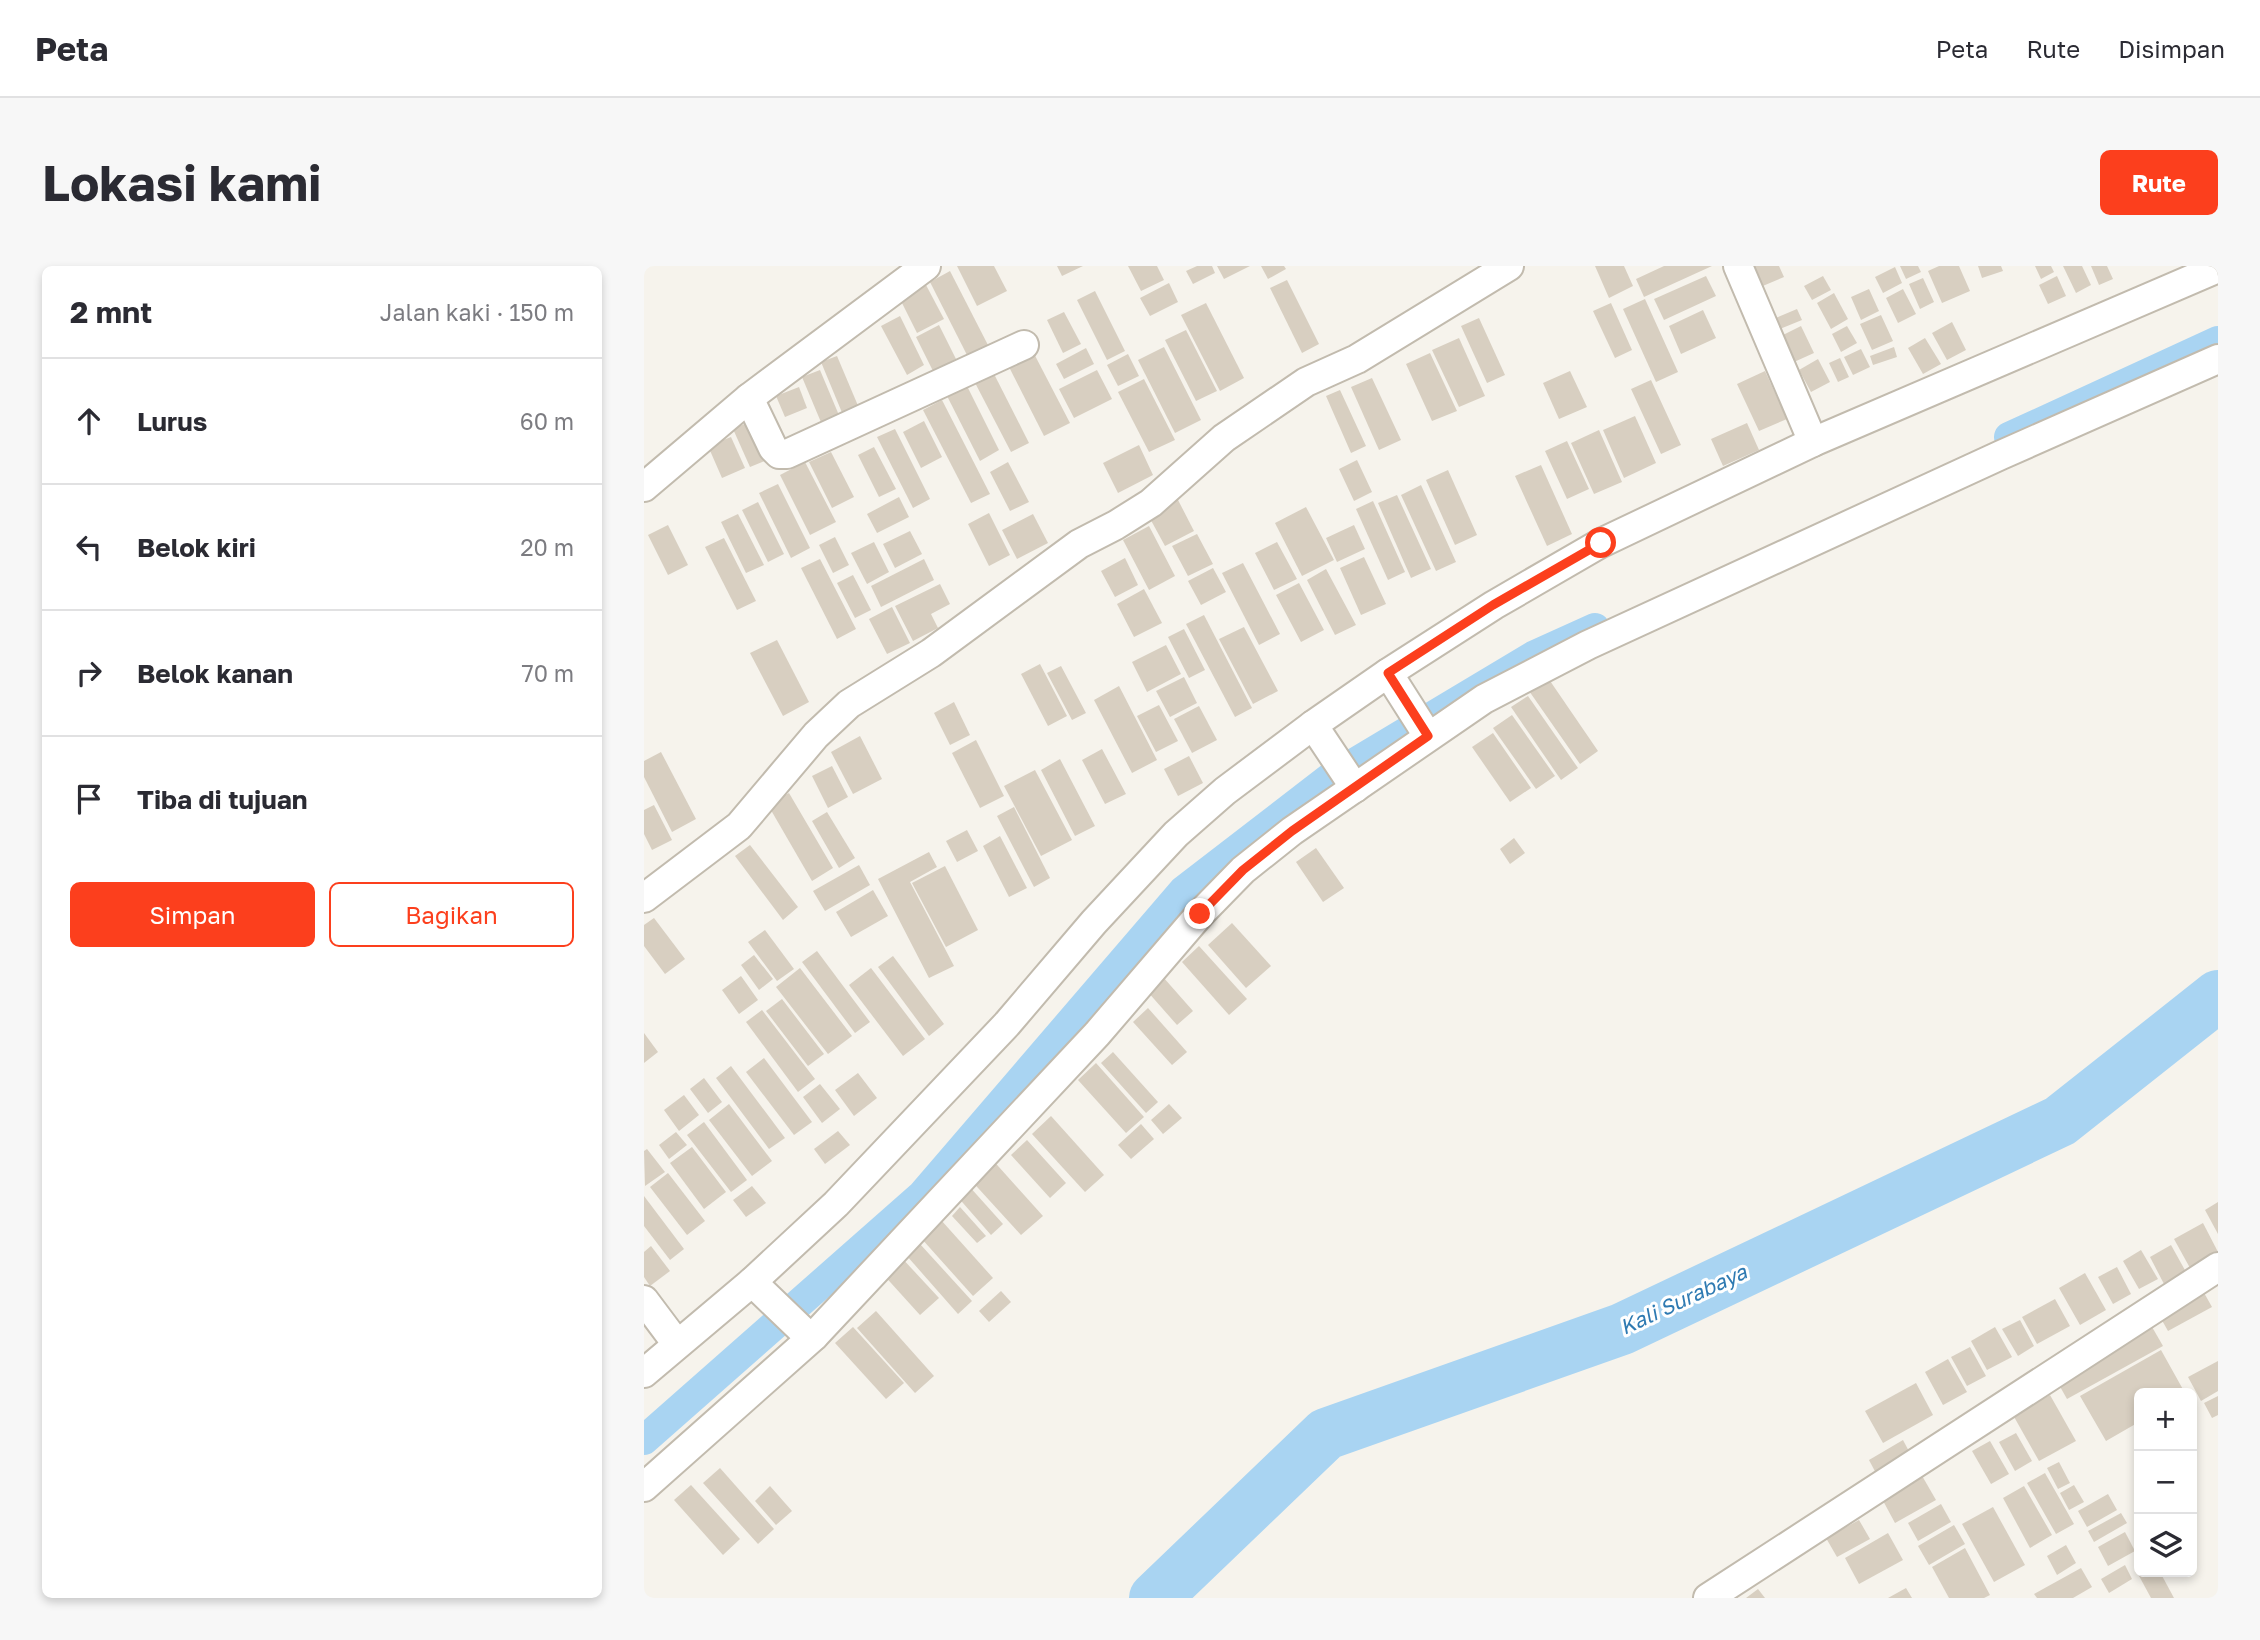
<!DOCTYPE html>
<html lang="id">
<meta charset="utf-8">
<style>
:root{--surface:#fff;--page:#f7f7f7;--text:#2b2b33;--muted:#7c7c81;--line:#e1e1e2;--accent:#fc3f1d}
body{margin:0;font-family:"Golos Text",sans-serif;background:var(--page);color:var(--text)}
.controls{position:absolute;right:21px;bottom:21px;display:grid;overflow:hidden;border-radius:10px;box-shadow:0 4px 10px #0003}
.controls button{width:63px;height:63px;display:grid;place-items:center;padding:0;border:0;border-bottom:2px solid var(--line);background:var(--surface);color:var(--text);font:35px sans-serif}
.stop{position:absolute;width:21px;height:21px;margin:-16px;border:5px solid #fc3f1d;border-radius:50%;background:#fff}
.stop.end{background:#fc3f1d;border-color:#fff;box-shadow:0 2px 7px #0008}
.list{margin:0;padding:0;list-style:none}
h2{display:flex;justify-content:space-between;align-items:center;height:91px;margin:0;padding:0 28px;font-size:30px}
h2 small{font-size:23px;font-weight:400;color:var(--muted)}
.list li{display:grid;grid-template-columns:46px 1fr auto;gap:21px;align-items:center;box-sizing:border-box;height:126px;padding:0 28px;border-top:2px solid var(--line)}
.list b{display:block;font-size:26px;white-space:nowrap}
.list em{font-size:23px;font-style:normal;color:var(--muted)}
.actions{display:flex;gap:14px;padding:21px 28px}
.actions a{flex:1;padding:16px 0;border:2px solid var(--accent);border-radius:10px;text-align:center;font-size:24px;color:var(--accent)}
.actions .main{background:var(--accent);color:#fff}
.icon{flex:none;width:38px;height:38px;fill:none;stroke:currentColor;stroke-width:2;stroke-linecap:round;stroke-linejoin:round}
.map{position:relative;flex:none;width:1574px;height:1332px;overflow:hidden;border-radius:10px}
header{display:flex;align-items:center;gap:42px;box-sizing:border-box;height:98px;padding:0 35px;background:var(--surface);border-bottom:2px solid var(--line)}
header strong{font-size:33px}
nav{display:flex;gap:38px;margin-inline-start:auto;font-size:24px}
.intro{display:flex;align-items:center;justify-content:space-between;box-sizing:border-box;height:168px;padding:0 42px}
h1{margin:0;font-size:49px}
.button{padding:18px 32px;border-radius:10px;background:var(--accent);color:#fff;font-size:24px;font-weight:700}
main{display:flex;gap:42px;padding:0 42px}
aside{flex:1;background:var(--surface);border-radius:10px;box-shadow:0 4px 10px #0003}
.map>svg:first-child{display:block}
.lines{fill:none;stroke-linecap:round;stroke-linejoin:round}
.canal{stroke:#a9d4f2;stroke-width:30}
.river{stroke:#a9d4f2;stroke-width:52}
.building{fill:#d8cfc1}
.street-casing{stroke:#c2bbae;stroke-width:32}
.street{stroke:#fff;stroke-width:28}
.route{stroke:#fc3f1d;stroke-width:9}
.labels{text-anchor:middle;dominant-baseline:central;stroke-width:6;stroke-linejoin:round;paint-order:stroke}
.water-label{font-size:21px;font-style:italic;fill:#2e7ab2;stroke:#fff}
</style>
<header>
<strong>Peta</strong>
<nav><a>Peta</a><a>Rute</a><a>Disimpan</a></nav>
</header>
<div class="intro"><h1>Lokasi kami</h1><a class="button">Rute</a></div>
<main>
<aside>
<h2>2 mnt<small>Jalan kaki · 150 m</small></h2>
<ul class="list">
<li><svg class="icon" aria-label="ahead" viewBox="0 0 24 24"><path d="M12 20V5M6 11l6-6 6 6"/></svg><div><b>Lurus</b></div><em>60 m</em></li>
<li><svg class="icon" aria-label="left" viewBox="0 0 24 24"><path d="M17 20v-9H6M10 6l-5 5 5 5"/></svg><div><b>Belok kiri</b></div><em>20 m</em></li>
<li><svg class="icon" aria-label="right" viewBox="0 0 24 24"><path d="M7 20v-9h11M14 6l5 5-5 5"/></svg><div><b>Belok kanan</b></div><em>70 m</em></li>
<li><svg class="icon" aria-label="arrive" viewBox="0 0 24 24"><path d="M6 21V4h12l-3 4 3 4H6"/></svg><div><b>Tiba di tujuan</b></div></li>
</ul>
<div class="actions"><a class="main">Simpan</a><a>Bagikan</a></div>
</aside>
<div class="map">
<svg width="1574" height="1332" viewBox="0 0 1574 1332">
<rect width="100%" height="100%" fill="#f6f3ec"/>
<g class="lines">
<g class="canal">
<path d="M1365,171L1574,75"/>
<path d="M0,1174L278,929L539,625L687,511L889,390L951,362"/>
</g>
<path class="river" d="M511,1332L682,1168L978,1063L1416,855L1574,730"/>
</g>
<g class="building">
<path d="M313,0H350L363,25L333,40Z"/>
<path d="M413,0H439L418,10Z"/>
<path d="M484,0H513L520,14L497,25Z"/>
<path d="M553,0H568L571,7L549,18L542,5Z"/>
<path d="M573,0H606L580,13Z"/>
<path d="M617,0H640L642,3L624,13Z"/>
<path d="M951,0H980L989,20L965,32Z"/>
<path d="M1020,0H1068L1000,31L992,13Z"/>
<path d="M1108,0H1135L1140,11L1114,22Z"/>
<path d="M1256,0H1274L1277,6L1262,13Z"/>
<path d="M1295,0H1315L1326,25L1298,37L1284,5Z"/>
<path d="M1334,0H1357L1359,5L1338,12Z"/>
<path d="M1391,0H1407L1410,6L1397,13Z"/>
<path d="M1419,0H1438L1447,19L1432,27Z"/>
<path d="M1447,0H1463L1469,13L1455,19Z"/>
<path d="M1251,1L1258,17L1239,27L1231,11Z"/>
<path d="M306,5L346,83L325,93L286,16Z"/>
<path d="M1062,10L1072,30L1020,54L1010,33Z"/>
<path d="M1179,10L1187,24L1168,34L1160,20Z"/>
<path d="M1413,10L1422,30L1404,38L1395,19Z"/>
<path d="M1279,12L1290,36L1276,43L1265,18Z"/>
<path d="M643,14L675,78L658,87L626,22Z"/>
<path d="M525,17L534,36L506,50L496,32Z"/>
<path d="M282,19L300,53L273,67L256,33Z"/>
<path d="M1225,23L1235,45L1217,54L1207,31Z"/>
<path d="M1259,23L1272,48L1254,57L1242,32Z"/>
<path d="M451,25L481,85L463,94L433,34Z"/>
<path d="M1190,27L1204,53L1187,63L1173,37Z"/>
<path d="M1001,33L1034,106L1012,116L979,43Z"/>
<path d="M562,37L600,112L576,125L537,49Z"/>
<path d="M967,37L988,84L971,92L949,45Z"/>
<path d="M1153,43L1158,54L1126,67L1122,56Z"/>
<path d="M1059,44L1072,72L1037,88L1025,60Z"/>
<path d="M420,46L437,78L419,87L403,54Z"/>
<path d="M1237,49L1249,75L1228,84L1216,58Z"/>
<path d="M256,50L280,99L263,109L237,60Z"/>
<path d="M835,52L861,109L843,117L817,60Z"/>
<path d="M1308,56L1322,84L1303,94L1288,67Z"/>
<path d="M295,59L312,93L289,105L272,71Z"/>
<path d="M1157,60L1170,87L1150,96L1137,70Z"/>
<path d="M1203,60L1213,77L1197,86L1188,68Z"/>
<path d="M542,64L573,125L552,135L521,74Z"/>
<path d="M815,72L841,130L815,141L788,84Z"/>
<path d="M1281,72L1297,98L1279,108L1264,82Z"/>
<path d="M385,78L426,157L400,170L360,91Z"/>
<path d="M520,81L557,154L531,167L494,94Z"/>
<path d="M1250,81L1253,91L1229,99L1226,90Z"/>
<path d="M442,82L450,98L420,113L412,98Z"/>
<path d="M1217,83L1226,101L1209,109L1200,91Z"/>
<path d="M786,87L813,145L788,155L762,98Z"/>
<path d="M484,88L495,110L474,120L463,99Z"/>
<path d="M193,90L215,142L199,149L177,96Z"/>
<path d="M1196,92L1205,111L1194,116L1185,97Z"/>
<path d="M1174,93L1186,116L1167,126L1155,104Z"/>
<path d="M347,102L385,177L367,186L328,111Z"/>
<path d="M176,104L197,154L179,161L158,111Z"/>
<path d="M453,104L468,133L430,152L415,123Z"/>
<path d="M926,105L943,141L915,153L899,117Z"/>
<path d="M1121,105L1143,153L1115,165L1093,118Z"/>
<path d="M728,112L757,174L735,184L707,121Z"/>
<path d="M500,113L531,174L505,186L474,126Z"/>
<path d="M1007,114L1037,179L1017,188L987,123Z"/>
<path d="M321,116L355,184L336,195L301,126Z"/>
<path d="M155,121L163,142L141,151L132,130Z"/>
<path d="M696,124L722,180L707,187L682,130Z"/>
<path d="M298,134L346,228L327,237L279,144Z"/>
<path d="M991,150L1012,197L980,212L959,164Z"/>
<path d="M107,155L123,194L106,201L89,163Z"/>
<path d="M280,155L298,191L277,202L259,166Z"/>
<path d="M1103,157L1115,184L1079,200L1067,173Z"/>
<path d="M251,163L286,233L269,242L233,171Z"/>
<path d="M955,164L978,216L950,228L927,177Z"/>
<path d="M87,171L101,202L78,212L64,180Z"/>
<path d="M923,175L945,223L923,233L901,185Z"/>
<path d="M495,179L509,209L474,227L459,197Z"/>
<path d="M230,181L252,223L235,231L214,189Z"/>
<path d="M187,186L210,231L188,242L165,196Z"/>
<path d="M713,194L728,226L710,235L695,203Z"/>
<path d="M161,196L192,256L166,269L136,209Z"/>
<path d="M364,196L385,236L366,245L346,206Z"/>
<path d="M897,199L928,268L903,280L871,210Z"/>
<path d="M804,204L833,269L811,279L782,214Z"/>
<path d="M134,218L166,282L147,292L115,227Z"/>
<path d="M777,219L812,296L792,305L757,229Z"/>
<path d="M753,229L787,303L767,312L734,237Z"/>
<path d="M255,231L265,251L233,267L223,248Z"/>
<path d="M533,232L550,265L521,280L503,247Z"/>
<path d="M729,235L761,306L744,314L712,243Z"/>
<path d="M114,236L140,288L124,296L98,244Z"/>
<path d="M662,241L690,294L658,310L631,257Z"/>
<path d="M345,247L366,289L345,300L324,258Z"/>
<path d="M94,248L120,299L102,307L77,256Z"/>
<path d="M389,248L404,277L373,293L358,264Z"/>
<path d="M24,259L44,299L24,309L4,269Z"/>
<path d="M710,259L721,283L693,296L682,272Z"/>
<path d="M505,260L531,310L505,324L479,274Z"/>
<path d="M266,265L278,288L251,302L239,278Z"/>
<path d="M553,268L569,298L544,310L528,280Z"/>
<path d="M191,271L205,299L189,307L175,279Z"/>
<path d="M80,272L112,335L93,344L61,281Z"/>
<path d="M230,276L245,306L223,318L207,287Z"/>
<path d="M633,276L653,313L630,324L611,287Z"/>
<path d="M720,291L742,338L717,349L696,302Z"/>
<path d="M481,292L494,319L471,331L457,305Z"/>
<path d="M176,293L212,363L193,373L157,302Z"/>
<path d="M280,293L290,314L237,341L227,320Z"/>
<path d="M599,297L636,368L615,379L578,307Z"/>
<path d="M569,302L582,326L557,339L544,315Z"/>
<path d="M682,303L712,359L691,369L663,314Z"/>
<path d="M209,309L227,344L211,352L193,317Z"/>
<path d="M655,317L680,364L657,376L632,329Z"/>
<path d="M296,318L306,338L287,348L294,362L269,375L251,340Z"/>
<path d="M500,323L518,357L490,371L473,338Z"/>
<path d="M248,341L266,377L243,388L225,353Z"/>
<path d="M560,349L608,442L591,451L542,358Z"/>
<path d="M600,361L634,425L609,438L575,373Z"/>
<path d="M540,363L561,404L545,412L524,371Z"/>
<path d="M133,374L165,436L139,450L106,387Z"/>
<path d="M522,379L537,408L503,426L488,396Z"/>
<path d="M396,398L423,450L404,460L377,408Z"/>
<path d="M417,400L442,447L428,454L403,407Z"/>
<path d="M902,409L954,485L936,498L883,422Z"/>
<path d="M540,411L553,437L526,451L512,425Z"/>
<path d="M475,420L513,494L488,507L450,434Z"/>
<path d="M884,430L934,502L917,514L867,441Z"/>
<path d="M310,436L326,469L306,479L290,447Z"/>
<path d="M515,439L534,475L512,486L493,450Z"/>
<path d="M555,440L573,474L548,487L530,453Z"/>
<path d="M868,449L911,510L892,523L849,462Z"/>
<path d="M849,467L887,522L866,536L828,481Z"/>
<path d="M216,470L238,513L209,528L187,486Z"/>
<path d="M332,474L360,530L336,542L308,487Z"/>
<path d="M458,483L482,528L461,538L438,494Z"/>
<path d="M17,486L52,553L28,566L0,511V495Z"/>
<path d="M545,490L559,517L534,530L520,503Z"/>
<path d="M416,493L451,560L431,570L397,504Z"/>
<path d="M188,500L204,531L184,542L168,510Z"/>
<path d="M391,504L428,574L397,590L360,520Z"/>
<path d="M145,527L189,602L168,615L124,539Z"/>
<path d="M10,539L28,574L8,584L0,568V544Z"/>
<path d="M370,541L406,612L390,621L353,550Z"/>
<path d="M183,546L211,592L195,602L168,555Z"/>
<path d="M323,564L334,585L313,596L302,575Z"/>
<path d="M356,570L383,622L365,631L339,580Z"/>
<path d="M870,572L881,587L866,598L856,583Z"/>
<path d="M106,579L154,641L139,654L91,590Z"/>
<path d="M672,582L700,622L679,636L652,596Z"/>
<path d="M285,586L293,601L266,616L310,700L285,712L234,613Z"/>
<path d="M215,599L226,619L181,645L169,625Z"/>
<path d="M301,600L334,664L302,681L268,617Z"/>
<path d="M229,624L244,650L207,671L192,646Z"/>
<path d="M10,652L41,693L21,708L0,680V659Z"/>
<path d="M588,657L627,700L602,722L564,679Z"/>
<path d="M121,664L150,703L133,715L104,676Z"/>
<path d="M555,680L603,733L585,749L538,696Z"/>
<path d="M173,685L226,756L211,767L158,696Z"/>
<path d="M110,689L129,713L115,724L97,699Z"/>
<path d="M249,690L300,758L285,770L234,701Z"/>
<path d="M156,702L208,770L184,788L132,721Z"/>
<path d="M227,702L281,773L259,790L205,719Z"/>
<path d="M97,710L114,734L95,748L78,724Z"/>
<path d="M519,711L549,745L533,759L503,725Z"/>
<path d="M138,733L180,788L164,800L122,745Z"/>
<path d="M504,742L543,786L528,799L489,756Z"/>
<path d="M118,744L171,813L154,826L102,756Z"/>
<path d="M0,767L14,786L0,797Z"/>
<path d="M469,786L514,836L502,847L457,797Z"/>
<path d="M120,792L168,856L150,869L102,806Z"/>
<path d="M452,797L500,851L482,867L434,814Z"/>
<path d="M87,800L141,872L125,883L72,812Z"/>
<path d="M214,807L233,832L210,850L191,824Z"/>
<path d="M60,812L78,836L64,847L46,823Z"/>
<path d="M176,818L196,843L178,857L159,831Z"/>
<path d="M40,829L55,849L35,865L20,844Z"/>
<path d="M85,838L128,895L108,910L65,854Z"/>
<path d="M525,838L538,852L519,868L507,854Z"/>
<path d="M407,850L460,909L441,926L388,868Z"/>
<path d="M60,856L103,914L87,926L43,869Z"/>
<path d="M497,858L510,873L487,893L474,879Z"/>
<path d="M194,865L206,879L181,898L170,883Z"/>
<path d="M32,866L43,879L25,893L15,879Z"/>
<path d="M383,874L422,917L406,932L367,889Z"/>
<path d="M48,881L82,926L60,943L26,897Z"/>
<path d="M3,883L21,906L1,920L0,885Z"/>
<path d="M346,891L399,950L377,969L324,911Z"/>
<path d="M24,907L61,955L43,969L6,921Z"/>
<path d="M324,919L359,958L347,969L312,929Z"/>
<path d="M108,920L122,937L102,951L89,934Z"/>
<path d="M0,930L40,983L26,994L0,960Z"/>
<path d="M1574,936V968L1561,944Z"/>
<path d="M316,941L342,970L333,977L308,950Z"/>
<path d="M297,954L349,1012L329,1030L277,972Z"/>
<path d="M1559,957L1574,986L1546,1002L1530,973Z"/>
<path d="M276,978L328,1035L314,1048L263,990Z"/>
<path d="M1527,979L1542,1006L1520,1018L1506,991Z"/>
<path d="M7,980L26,1005L6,1020L0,1011V986Z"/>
<path d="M1497,984L1514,1013L1495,1023L1479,995Z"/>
<path d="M256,990L295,1032L276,1049L237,1006Z"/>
<path d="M1473,1001L1487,1028L1469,1038L1454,1011Z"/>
<path d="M1441,1007L1462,1044L1436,1059L1415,1022Z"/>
<path d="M1555,1018L1568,1041L1524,1065L1511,1042Z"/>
<path d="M357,1025L367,1036L345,1056L335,1045Z"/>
<path d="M1411,1033L1426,1060L1393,1078L1378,1051Z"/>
<path d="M232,1045L290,1110L271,1127L213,1062Z"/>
<path d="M1376,1054L1390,1080L1374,1090L1358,1063Z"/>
<path d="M1504,1054L1519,1080L1423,1133L1409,1108Z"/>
<path d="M209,1061L260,1117L242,1133L191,1077Z"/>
<path d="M1351,1061L1368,1091L1343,1104L1327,1075Z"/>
<path d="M1326,1081L1342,1110L1323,1120L1307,1091Z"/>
<path d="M1517,1084L1541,1127H1495V1156L1462,1175L1436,1130Z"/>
<path d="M1304,1093L1323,1126L1299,1139L1281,1106Z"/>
<path d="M1574,1095V1125L1557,1135L1544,1111Z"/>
<path d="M1272,1117L1289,1149L1239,1177L1221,1145Z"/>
<path d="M1406,1129L1432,1175L1395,1195L1369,1149Z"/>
<path d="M1574,1130V1149L1568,1152L1560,1137Z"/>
<path d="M1372,1167L1388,1195L1371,1205L1355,1176Z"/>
<path d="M1259,1174L1268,1191L1234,1211L1225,1194Z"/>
<path d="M1346,1175L1365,1208L1347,1218L1328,1185Z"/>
<path d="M1415,1196L1426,1217L1414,1223L1403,1202Z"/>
<path d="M76,1202L130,1263L114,1278L59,1217Z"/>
<path d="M1401,1207L1430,1258L1412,1268L1383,1217Z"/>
<path d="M1277,1208L1292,1234L1251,1257L1237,1231Z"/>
<path d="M47,1219L96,1273L79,1289L30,1234Z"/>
<path d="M1430,1219L1440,1236L1425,1244L1416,1227Z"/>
<path d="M126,1220L148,1245L132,1259L111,1235Z"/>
<path d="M1380,1220L1408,1269L1386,1282L1359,1232Z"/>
<path d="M1464,1228L1473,1244L1443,1261L1434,1245Z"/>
<path d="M1297,1238L1307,1256L1274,1275L1264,1257Z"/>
<path d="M1349,1241L1381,1299L1350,1316L1318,1258Z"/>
<path d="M1477,1247L1483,1257L1450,1276L1444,1265Z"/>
<path d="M1215,1254L1226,1273L1193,1291L1182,1272Z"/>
<path d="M1310,1259L1321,1278L1285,1299L1274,1280Z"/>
<path d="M1481,1266L1491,1285L1464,1300L1454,1281Z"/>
<path d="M1244,1267L1259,1294L1215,1318L1201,1292Z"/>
<path d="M1422,1279L1432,1297L1413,1309L1403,1290Z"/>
<path d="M1321,1282L1346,1329L1340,1332H1305L1288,1301Z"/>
<path d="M1481,1299L1488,1313L1465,1327L1457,1313Z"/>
<path d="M1437,1302L1448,1321L1429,1332H1393L1390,1328Z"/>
<path d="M1499,1306H1516L1530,1332H1507L1494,1308Z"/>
<path d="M1262,1322L1268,1332H1244Z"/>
<path d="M1114,1323L1121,1332H1102Z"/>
</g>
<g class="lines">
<g class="street-casing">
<g id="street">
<path d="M1094,0L1169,176"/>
<path d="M105,132L129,182L135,188H143L380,79"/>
<path d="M0,221L105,132L282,0"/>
<path d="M744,407L784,470"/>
<path d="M669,459L711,522"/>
<path d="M0,632L95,560L172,469L205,438L287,387L435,278L472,259L507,237L580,172L662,116L713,93L865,0"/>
<path d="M108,1016L159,1065L170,1070"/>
<path d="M0,1034L33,1078"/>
<path d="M0,1107L108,1016L192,938L363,758L450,656L532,568L581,525L669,459L744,407L850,339L957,277L1169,176L1574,2"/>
<path d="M0,1221L170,1070L453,768L556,648L599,604L648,565L840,433L944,379L1357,189L1574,93"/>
<path d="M1064,1332L1574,1001"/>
</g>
</g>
<use href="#street" class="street"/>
</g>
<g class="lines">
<path class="route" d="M556,648L599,604L648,565L784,470L744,407L849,339L957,277"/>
</g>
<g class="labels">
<g class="water-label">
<text transform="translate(1039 1033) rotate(-25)">Kali Surabaya</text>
</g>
</g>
</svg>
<div class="controls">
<button>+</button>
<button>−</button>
<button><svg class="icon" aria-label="layers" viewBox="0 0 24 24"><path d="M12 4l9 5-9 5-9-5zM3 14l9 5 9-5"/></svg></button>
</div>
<div class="stop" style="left:957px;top:277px"></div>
<div class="stop end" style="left:556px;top:648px"></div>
</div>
</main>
